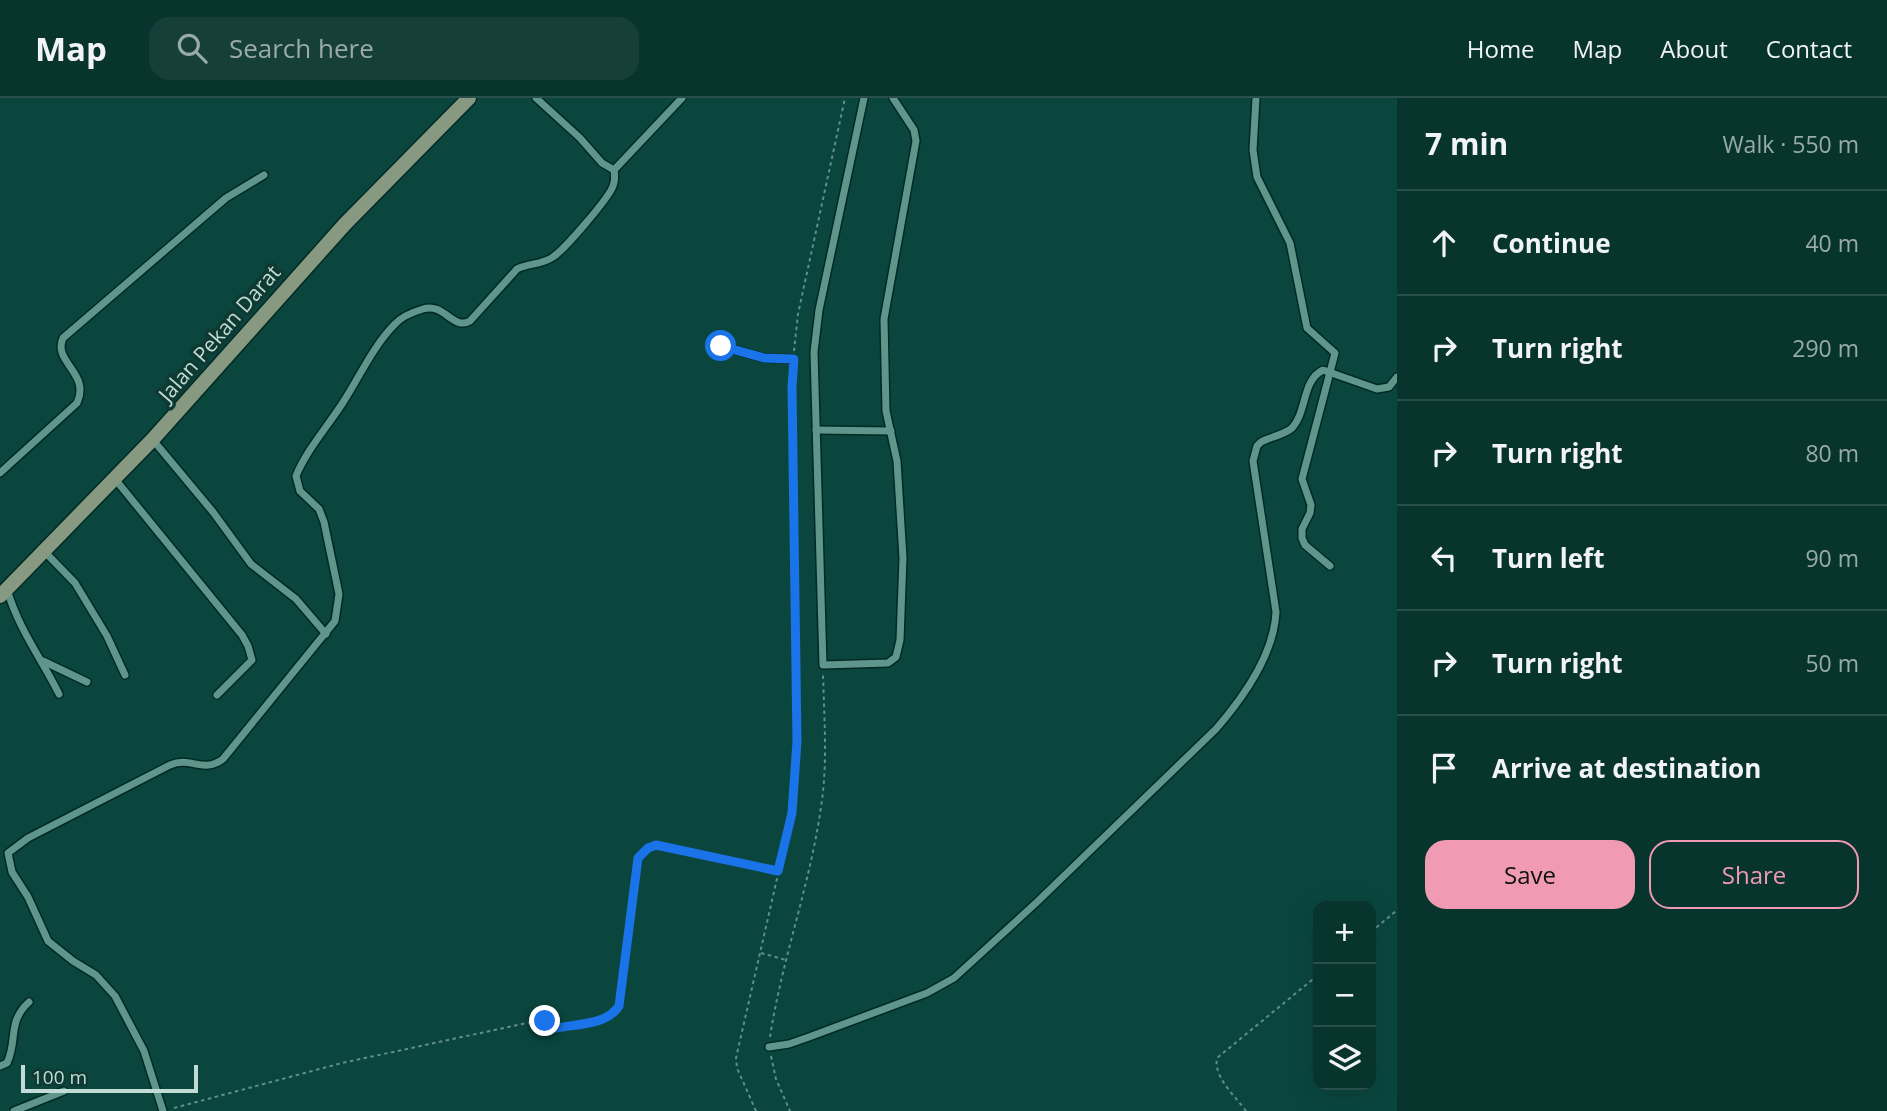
<!DOCTYPE html>
<meta charset="utf-8">
<style>
:root{--surface:#08342e;--page:#163f3a;--text:#f1f3f6;--muted:#98aaaa;--line:#294f4a;--accent:#f19ab3}
body{margin:0;font-family:"Open Sans",sans-serif;background:var(--page);color:var(--text)}
.controls{position:absolute;right:21px;bottom:21px;display:grid;overflow:hidden;border-radius:14px;box-shadow:0 7px 28px #0002}
.controls button{width:63px;height:63px;display:grid;place-items:center;padding:0;border:0;border-bottom:2px solid var(--line);background:var(--surface);color:var(--text);font:35px sans-serif}
.scale{position:absolute;left:21px;bottom:18px;width:177px;box-sizing:border-box;padding-left:7px;border:4px solid #c1dcd6;border-top:0;font-size:19px;line-height:24px;white-space:nowrap;color:#c1dcd6;-webkit-text-stroke:5px #0f3933;paint-order:stroke}
.stop{position:absolute;width:21px;height:21px;margin:-16px;border:5px solid #1a73e8;border-radius:50%;background:#fff}
.stop.end{background:#1a73e8;border-color:#fff;box-shadow:0 2px 7px #0008}
.list{margin:0;padding:0;list-style:none}
h2{display:flex;justify-content:space-between;align-items:center;height:91px;margin:0;padding:0 28px;font-size:30px}
h2 small{font-size:23px;font-weight:400;color:var(--muted)}
.list li{display:grid;grid-template-columns:46px 1fr auto;gap:21px;align-items:center;box-sizing:border-box;height:105px;padding:0 28px;border-top:2px solid var(--line)}
.list b{display:block;font-size:26px;white-space:nowrap}
.list em{font-size:23px;font-style:normal;color:var(--muted)}
.actions{display:flex;gap:14px;padding:21px 28px}
.actions a{flex:1;padding:16px 0;border:2px solid var(--accent);border-radius:21px;text-align:center;font-size:24px;color:var(--accent)}
.actions .main{background:var(--accent);color:#111}
.icon{flex:none;width:38px;height:38px;fill:none;stroke:currentColor;stroke-width:2;stroke-linecap:round;stroke-linejoin:round}
.map{position:relative;flex:none;width:1397px;height:1013px;overflow:hidden}
header{display:flex;align-items:center;gap:42px;box-sizing:border-box;height:98px;padding:0 35px;background:var(--surface);border-bottom:2px solid var(--line)}
header strong{font-size:33px}
nav{display:flex;gap:38px;margin-inline-start:auto;font-size:24px}
.search{width:490px;height:63px;background:var(--page);display:flex;align-items:center;gap:18px;box-sizing:border-box;padding:0 24px;border-radius:21px;color:var(--muted);font-size:26px}
main{display:flex}
aside{flex:1;background:var(--surface)}
.map>svg:first-child{display:block}
.lines{fill:none;stroke-linecap:round;stroke-linejoin:round}
.street-casing{stroke:#002a24;stroke-width:10}
.secondary-casing{stroke:#002a24;stroke-width:17}
.path{stroke:#628e87;stroke-width:2;stroke-dasharray:3.5 3.5;stroke-linecap:butt}
.street{stroke:#5f958b;stroke-width:7}
.secondary{stroke:#879981;stroke-width:14}
.route{stroke:#1a73e8;stroke-width:9}
.labels{text-anchor:middle;dominant-baseline:central;stroke-width:7;stroke-linejoin:round;paint-order:stroke}
.street-label{font-size:21px;fill:#c1dcd6;stroke:#0f3933}
</style>
<header>
<strong>Map</strong>
<div class="search"><svg class="icon" aria-label="search" viewBox="0 0 24 24"><circle cx="10" cy="10" r="6"/><path d="M15 15l6 6"/></svg>Search here</div>
<nav><a>Home</a><a>Map</a><a>About</a><a>Contact</a></nav>
</header>
<main>
<div class="map">
<svg width="1397" height="1013" viewBox="0 0 1397 1013">
<rect width="100%" height="100%" fill="#0a463e"/>
<g class="lines">
<g class="street-casing">
<g id="street">
<path d="M536,0L580,40L602,65L614,72"/>
<path d="M864,0L819,212L814,254L823,567L888,565L896,559L900,542L903,460L897,363L886,313L884,221L916,43L914,32L893,0"/>
<path d="M1256,0L1253,52L1257,79L1290,145L1307,230L1335,255L1302,381L1311,407L1310,415L1302,431V440L1305,447L1330,468"/>
<path d="M614,72L682,0"/>
<path d="M721,248L764,260L794,261"/>
<path d="M816,332L891,333"/>
<path d="M153,342L213,414L251,466L296,501L326,536"/>
<path d="M0,375L77,305C91,275 52,264 63,240L226,100L264,77"/>
<path d="M115,381L242,537L248,548L252,562L217,597"/>
<path d="M44,453L75,485L107,538L125,577"/>
<path d="M7,491C18,530 41,560 59,596"/>
<path d="M43,563L87,584"/>
<path d="M769,949L789,946L809,939L927,895L954,880L1037,804L1216,631C1243,600 1274,556 1276,514L1253,363L1257,348L1261,344C1270,339 1284,337 1292,330C1307,314 1302,282 1323,272L1377,291L1389,289L1397,279"/>
<path d="M0,968L7,965C18,942 7,924 29,904"/>
<path d="M14,1013L64,993"/>
<path d="M163,1013L144,953L115,898L96,877L73,863L48,843L28,799L12,774L8,755L28,740L170,667C191,658 203,676 223,661L335,523L339,496L324,424L319,411L300,393L296,378C306,353 327,329 342,306C359,280 373,248 395,226C402,218 413,214 423,211C444,204 453,233 470,223L517,171C528,165 542,167 553,159C564,152 609,100 613,88C615,83 615,78 614,72"/>
</g>
</g>
<g class="secondary-casing">
<path id="secondary" d="M0,498L153,341L345,126L469,0"/>
</g>
<g class="path">
<path d="M794,253L798,216L845,0"/>
<path d="M1371,834L1397,812"/>
<path d="M761,855L786,862"/>
<path d="M770,939C782,861 810,787 821,709C828,665 824,620 823,575"/>
<path d="M771,958L776,981L790,1013"/>
<path d="M174,1010L342,965L536,923H545L557,930C581,926 614,928 622,899L638,760L642,754L656,747L778,773"/>
<path d="M756,1013L737,970L736,960L792,715L796,681L794,272"/>
<path d="M1246,1013C1236,999 1213,979 1217,960L1318,877"/>
</g>
<use href="#street" class="street"/>
<use href="#secondary" class="secondary"/>
</g>
<g class="lines">
<path class="route" d="M545,923L556,930C577,926 607,927 619,908L638,760L648,750L656,747L778,773L792,715L797,643L792,289L794,261L764,260L721,248"/>
</g>
<g class="labels">
<g class="street-label">
<text transform="translate(219 235) rotate(-49)">Jalan Pekan Darat</text>
</g>
</g>
</svg>
<div class="controls">
<button>+</button>
<button>−</button>
<button><svg class="icon" aria-label="layers" viewBox="0 0 24 24"><path d="M12 4l9 5-9 5-9-5zM3 14l9 5 9-5"/></svg></button>
</div>
<div class="scale">100 m</div>
<div class="stop" style="left:721px;top:248px"></div>
<div class="stop end" style="left:545px;top:923px"></div>
</div>
<aside>
<h2>7 min<small>Walk · 550 m</small></h2>
<ul class="list">
<li><svg class="icon" aria-label="ahead" viewBox="0 0 24 24"><path d="M12 20V5M6 11l6-6 6 6"/></svg><div><b>Continue</b></div><em>40 m</em></li>
<li><svg class="icon" aria-label="right" viewBox="0 0 24 24"><path d="M7 20v-9h11M14 6l5 5-5 5"/></svg><div><b>Turn right</b></div><em>290 m</em></li>
<li><svg class="icon" aria-label="right" viewBox="0 0 24 24"><path d="M7 20v-9h11M14 6l5 5-5 5"/></svg><div><b>Turn right</b></div><em>80 m</em></li>
<li><svg class="icon" aria-label="left" viewBox="0 0 24 24"><path d="M17 20v-9H6M10 6l-5 5 5 5"/></svg><div><b>Turn left</b></div><em>90 m</em></li>
<li><svg class="icon" aria-label="right" viewBox="0 0 24 24"><path d="M7 20v-9h11M14 6l5 5-5 5"/></svg><div><b>Turn right</b></div><em>50 m</em></li>
<li><svg class="icon" aria-label="arrive" viewBox="0 0 24 24"><path d="M6 21V4h12l-3 4 3 4H6"/></svg><div><b>Arrive at destination</b></div></li>
</ul>
<div class="actions"><a class="main">Save</a><a>Share</a></div>
</aside>
</main>
